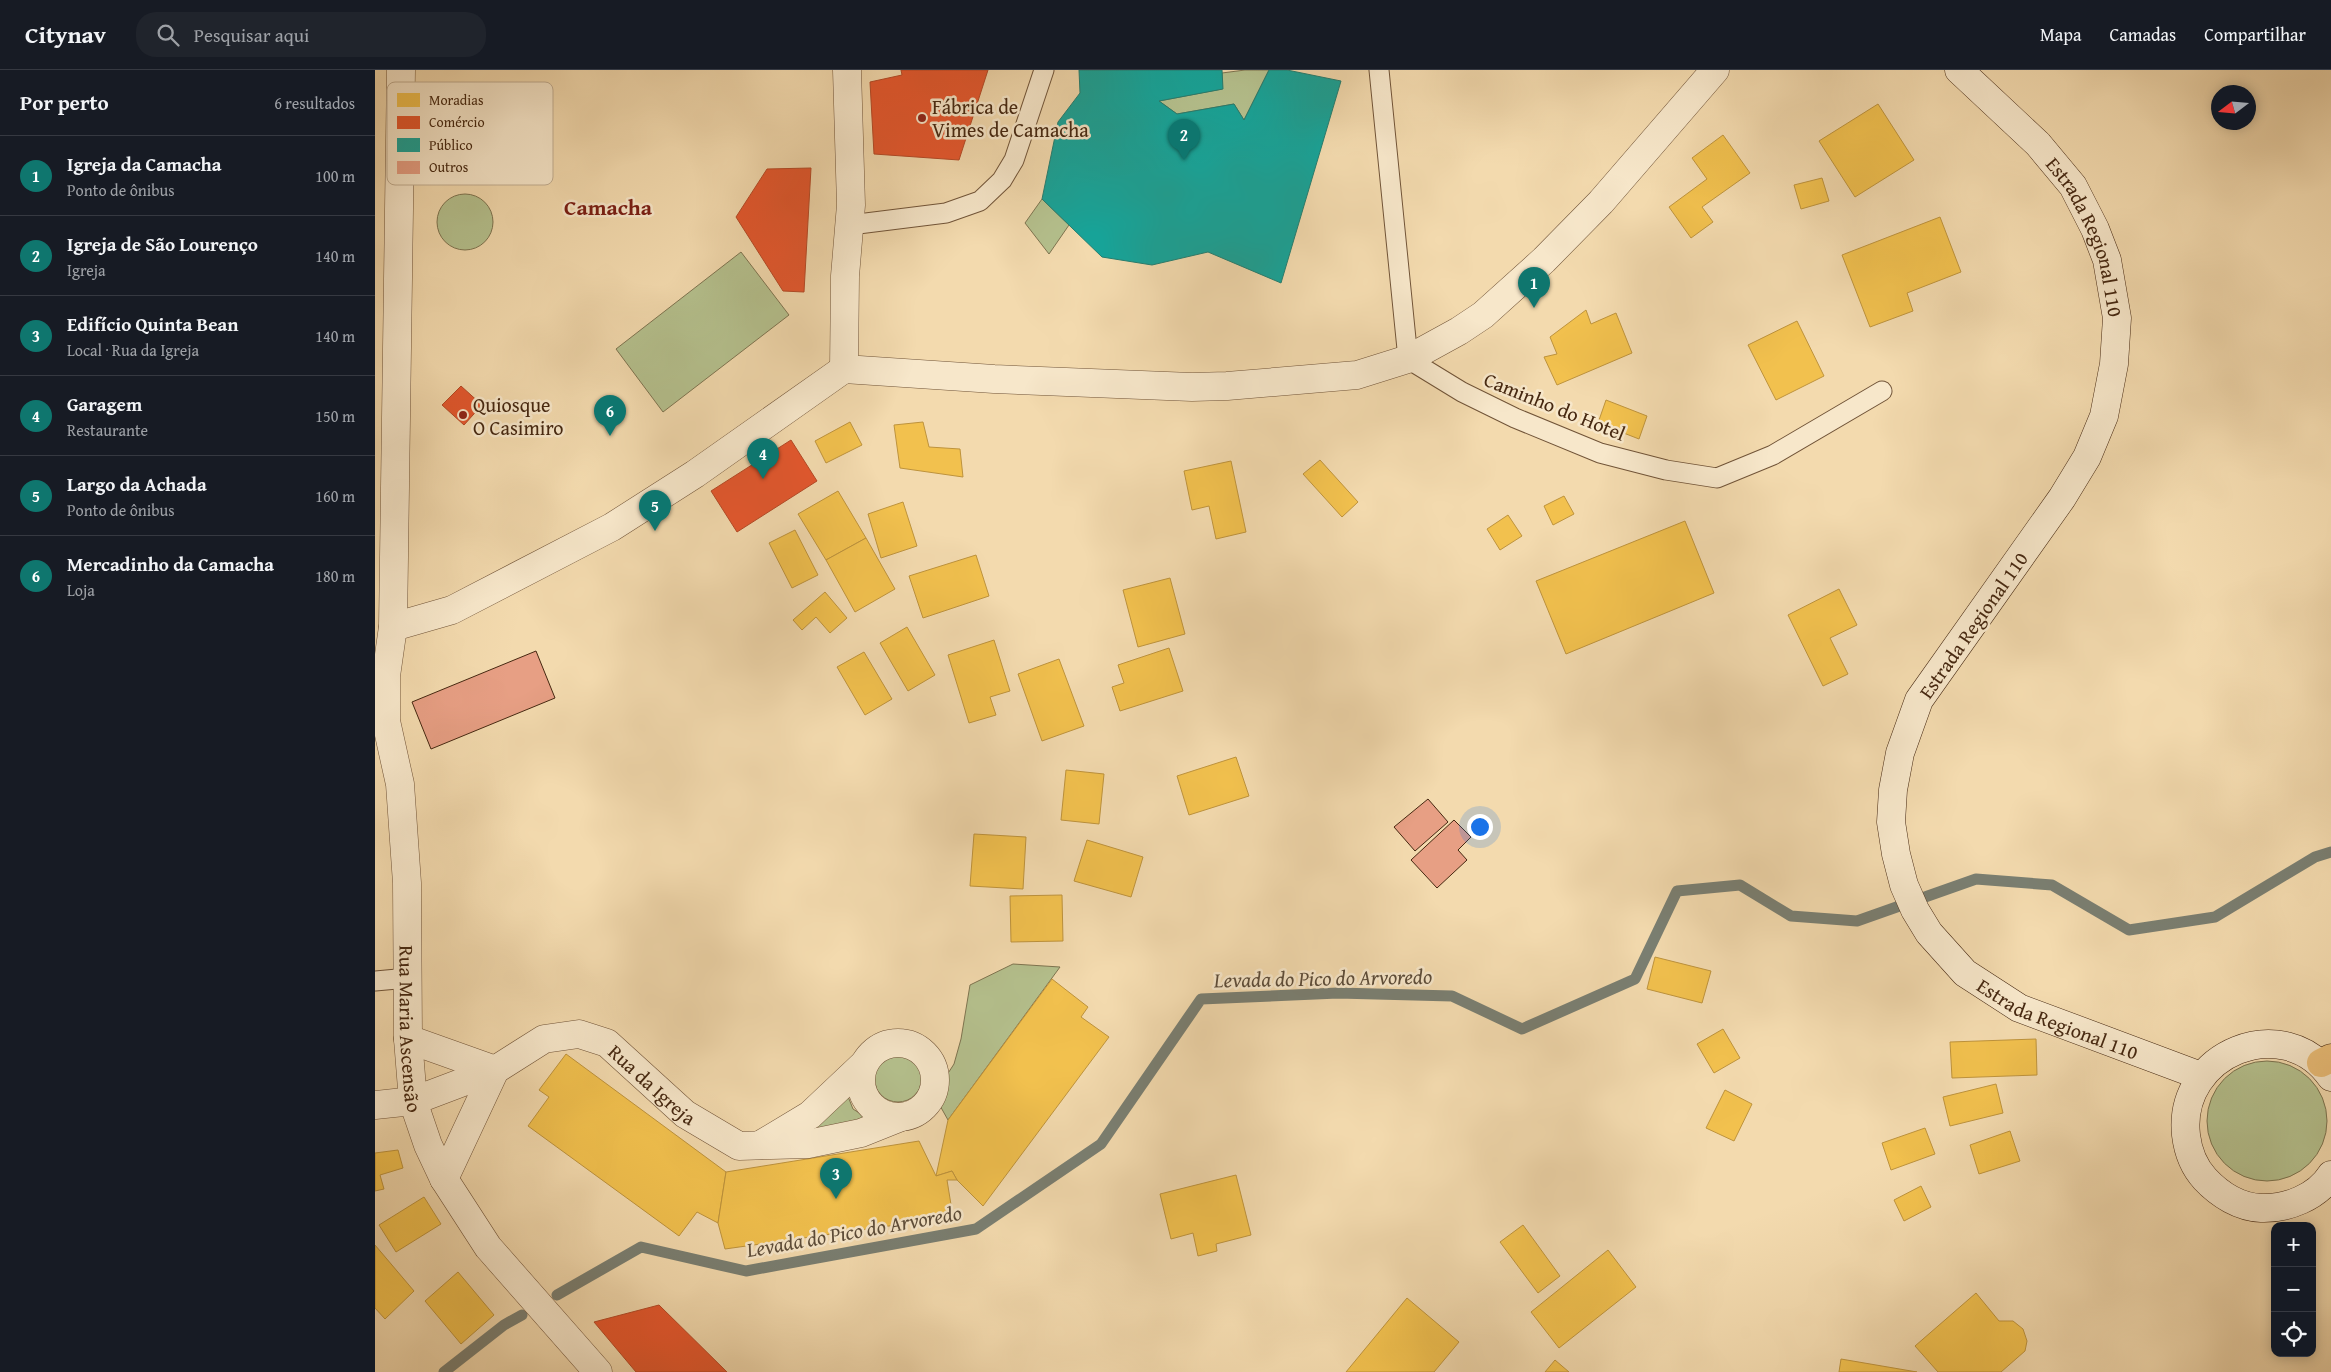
<!DOCTYPE html>
<html lang="pt">
<meta charset="utf-8">
<style>
:root{--surface:#171b24;--page:#20242c;--text:#f1f3f6;--muted:#9ea1a6;--line:#363941;--accent:#0f766e}
body{margin:0;font-family:"Gentium Book Plus",serif;background:var(--page);color:var(--text)}
.controls{position:absolute;right:15px;bottom:15px;display:grid;overflow:hidden;border-radius:10px;box-shadow:0 2px 12px #0003}
.controls button{width:45px;height:45px;display:grid;place-items:center;padding:0;border:0;border-bottom:1px solid var(--line);background:var(--surface);color:var(--text);font:25px sans-serif}
.compass{position:absolute;left:1836px;top:15px;width:45px;height:45px;border-radius:50%;background:var(--surface);box-shadow:0 2px 12px #0003;rotate:254deg}
.you{position:absolute;left:1104px;top:756px;width:18px;height:18px;margin:-12px;border:4px solid #fff;border-radius:50%;background:#1a73e8;box-shadow:0 0 0 8px #1a73e833}
.badge{display:grid;place-items:center;width:32px;height:32px;border-radius:50%;background:var(--accent);color:#fff;font-size:16px;font-weight:700}
.pin{position:absolute;translate:-50% -41px;filter:drop-shadow(0 1px 2px #0008)}
.pin::after{content:'';position:absolute;top:26px;width:18px;height:15px;background:inherit;clip-path:polygon(0 0,100% 0,50% 100%)}
.list{margin:0;padding:0;list-style:none}
h2{display:flex;justify-content:space-between;align-items:center;height:65px;margin:0;padding:0 20px;font-size:21px}
h2 small{font-size:16px;font-weight:400;color:var(--muted)}
.list li{display:grid;grid-template-columns:32px 1fr auto;gap:15px;align-items:center;box-sizing:border-box;height:80px;padding:0 20px;border-top:1px solid var(--line)}
.list b{display:block;font-size:19px;white-space:nowrap}
.list p{margin:0;font-size:16px;white-space:nowrap;color:var(--muted)}
.list em{font-size:16px;font-style:normal;color:var(--muted)}
.icon{flex:none;width:28px;height:28px;fill:none;stroke:currentColor;stroke-width:2;stroke-linecap:round;stroke-linejoin:round}
.map{position:relative;flex:none;width:1956px;height:1302px;overflow:hidden}
header{display:flex;align-items:center;gap:30px;box-sizing:border-box;height:70px;padding:0 25px;background:var(--surface);border-bottom:1px solid var(--line)}
header strong{font-size:24px}
nav{display:flex;gap:28px;margin-inline-start:auto;font-size:18px}
.search{width:350px;height:45px;background:var(--page);display:flex;align-items:center;gap:12px;box-sizing:border-box;padding:0 18px;border-radius:20px;color:var(--muted);font-size:19px}
main{display:flex}
aside{flex:1;background:var(--surface)}
.map>svg:first-child{display:block}
.green{fill:#b5c18e;stroke:#7e7450}
.homes{fill:#f2c14e;stroke:#be933c}
.shops{fill:#e4572e;stroke:#b54925}
.public{fill:#17a398;stroke:#257e70}
.lines{fill:none;stroke-linecap:round;stroke-linejoin:round}
.stream{stroke:#7a7f72;stroke-width:11}
.building{fill:#e79f84;stroke:#462811}
.lane-casing{stroke:#715438;stroke-width:21}
.street-casing{stroke:#715438;stroke-width:29}
.secondary-casing{stroke:#462811;stroke-width:29}
.primary-casing{stroke:#462811;stroke-width:29}
.lane{stroke:#f7e7ca;stroke-width:19}
.street{stroke:#f7e7ca;stroke-width:28}
.secondary{stroke:#f7e7ca;stroke-width:28}
.primary{stroke:#eabd77;stroke-width:28}
.poi-dot{fill:#8f2418;stroke:#f7e7ca;stroke-width:2}
.labels{text-anchor:middle;dominant-baseline:central;stroke-width:5;stroke-linejoin:round;paint-order:stroke}
.poi-label{font-size:20px;fill:#462811;stroke:#f7e7ca;text-anchor:start}
.street-label{font-size:20px;fill:#462811;stroke:#f7e7ca}
.water-label{font-size:21px;font-style:italic;fill:#5c4c39;stroke:#f7e7ca}
.quarter-label{font-size:22px;font-weight:bold;fill:#7a1f14;stroke:#f7e7ca}
.key{fill:#f7e7ca;stroke:#c2ae92;stroke-width:1}
.key-label{font-size:14px;fill:#462811}
</style>
<header>
<strong>Citynav</strong>
<div class="search"><svg class="icon" aria-label="search" viewBox="0 0 24 24"><circle cx="10" cy="10" r="6"/><path d="M15 15l6 6"/></svg>Pesquisar aqui</div>
<nav><a>Mapa</a><a>Camadas</a><a>Compartilhar</a></nav>
</header>
<main>
<aside>
<h2>Por perto<small>6 resultados</small></h2>
<ul class="list">
<li><span class="badge">1</span><div><b>Igreja da Camacha</b><p>Ponto de ônibus</p></div><em>100 m</em></li>
<li><span class="badge">2</span><div><b>Igreja de São Lourenço</b><p>Igreja</p></div><em>140 m</em></li>
<li><span class="badge">3</span><div><b>Edifício Quinta Bean</b><p>Local · Rua da Igreja</p></div><em>140 m</em></li>
<li><span class="badge">4</span><div><b>Garagem</b><p>Restaurante</p></div><em>150 m</em></li>
<li><span class="badge">5</span><div><b>Largo da Achada</b><p>Ponto de ônibus</p></div><em>160 m</em></li>
<li><span class="badge">6</span><div><b>Mercadinho da Camacha</b><p>Loja</p></div><em>180 m</em></li>
</ul>
</aside>
<div class="map">
<svg width="1956" height="1302" viewBox="0 0 1956 1302">
<rect width="100%" height="100%" fill="#f3daae"/>
<filter id="stains"><feTurbulence type="fractalNoise" baseFrequency=".004" numOctaves="4"/><feColorMatrix values="0 0 0 0 .2 0 0 0 0 .09 0 0 0 0 .02 0 0 0 .5 -.17"/></filter>
<radialGradient id="worn" r=".72"><stop offset=".6" stop-color="#630" stop-opacity="0"/><stop offset="1" stop-color="#630" stop-opacity=".3"/></radialGradient>
<g class="green">
<path d="M870,0H894L869,50L859,34L802,44L784,31L847,19V3Z"/>
<circle cx="90" cy="152" r="28"/>
<path d="M667,129L694,155L674,184L650,153Z"/>
<path d="M366,182L414,245L288,342L241,279Z"/>
<path d="M638,894L685,897L573,1050L559,1025L579,994L586,969L595,915Z"/>
<circle cx="523" cy="1008" r="24"/>
<circle cx="1892" cy="1051" r="60"/>
<path d="M472,1024L478,1039L492,1048L426,1062Z"/>
</g>
<g class="homes">
<path d="M1503,34L1539,90L1480,127L1444,71Z"/>
<path d="M1348,65L1375,103L1327,137L1338,152L1316,168L1294,137L1332,109L1317,88Z"/>
<path d="M1447,108L1454,131L1426,139L1419,115Z"/>
<path d="M1565,147L1586,202L1532,223L1538,241L1495,257L1467,185Z"/>
<path d="M1211,240L1216,254L1241,243L1257,283L1182,315L1169,287L1182,284L1175,267Z"/>
<path d="M1422,251L1449,306L1401,330L1373,275Z"/>
<path d="M1231,330L1272,346L1264,369L1223,353Z"/>
<path d="M475,352L487,375L451,393L440,371Z"/>
<path d="M548,352L554,377L585,379L588,407L525,398L519,355Z"/>
<path d="M945,390L983,432L967,447L928,404Z"/>
<path d="M856,391L871,462L841,469L834,436L817,440L809,401Z"/>
<path d="M463,421L491,468L451,490L423,444Z"/>
<path d="M1189,426L1199,444L1178,455L1169,436Z"/>
<path d="M528,432L542,476L506,488L493,444Z"/>
<path d="M1133,445L1147,466L1125,480L1112,459Z"/>
<path d="M1310,451L1339,523L1191,584L1161,511Z"/>
<path d="M420,460L443,505L417,518L394,473Z"/>
<path d="M491,468L520,519L480,542L451,490Z"/>
<path d="M601,485L614,526L548,548L534,506Z"/>
<path d="M795,508L810,564L763,577L748,520Z"/>
<path d="M1464,519L1482,555L1455,568L1473,604L1448,616L1413,545Z"/>
<path d="M450,522L472,548L455,563L441,547L427,560L418,550Z"/>
<path d="M532,557L560,605L533,621L505,573Z"/>
<path d="M619,570L635,621L615,627L621,645L594,653L573,585Z"/>
<path d="M794,578L808,621L745,641L737,617L749,613L743,595Z"/>
<path d="M489,582L517,629L490,645L462,597Z"/>
<path d="M684,589L709,656L667,671L643,604Z"/>
<path d="M861,687L874,726L814,745L802,706Z"/>
<path d="M691,700L729,704L724,754L686,750Z"/>
<path d="M599,764L651,767L648,819L595,816Z"/>
<path d="M712,770L768,787L756,827L699,811Z"/>
<path d="M687,825L688,871L636,872L635,826Z"/>
<path d="M1280,887L1336,901L1327,933L1272,919Z"/>
<path d="M677,909L713,937L706,947L734,967L608,1136L582,1110L577,1101L561,1106L573,1050Z"/>
<path d="M1348,959L1365,988L1339,1003L1322,974Z"/>
<path d="M1661,969L1662,1005L1577,1008L1575,972Z"/>
<path d="M191,984L351,1102L343,1153L322,1142L304,1166L153,1056L174,1027L164,1020Z"/>
<path d="M1621,1014L1628,1043L1575,1056L1568,1027Z"/>
<path d="M1350,1020L1377,1034L1359,1071L1331,1058Z"/>
<path d="M1550,1058L1560,1084L1516,1100L1507,1073Z"/>
<path d="M1635,1061L1645,1091L1604,1104L1595,1075Z"/>
<path d="M544,1071L561,1106L577,1101L582,1110H572L578,1147L350,1179L343,1153L351,1102Z"/>
<path d="M23,1080L28,1098L5,1105L9,1119L0,1121V1083Z"/>
<path d="M861,1105L876,1165L841,1174L842,1181L823,1186L818,1163L796,1169L785,1124Z"/>
<path d="M1546,1116L1556,1137L1529,1151L1519,1130Z"/>
<path d="M49,1127L66,1154L21,1182L4,1155Z"/>
<path d="M1148,1155L1185,1206L1163,1223L1125,1172Z"/>
<path d="M0,1175L39,1221L10,1249L0,1238Z"/>
<path d="M1233,1180L1261,1217L1184,1278L1156,1242Z"/>
<path d="M83,1202L119,1245L86,1274L50,1231Z"/>
<path d="M1601,1223L1624,1251H1638L1648,1259L1652,1271L1650,1281L1626,1302H1563L1540,1276Z"/>
<path d="M1032,1228L1084,1272L1059,1302H971Z"/>
<path d="M1466,1289L1542,1302H1464Z"/>
<path d="M1180,1290L1194,1302H1170Z"/>
</g>
<g class="shops">
<path d="M526,0H613L584,90L499,84L495,12L527,5Z"/>
<path d="M436,98L429,222L408,221L361,147L392,99Z"/>
<path d="M86,316L107,335L89,355L67,335Z"/>
<path d="M416,370L442,411L362,462L336,421Z"/>
<path d="M284,1235L352,1302H261L219,1252Z"/>
</g>
<path class="public" d="M704,0H847L848,19L784,31L802,44L859,34L869,50L894,0H912L966,11L906,213L833,182L777,195L727,187L667,129L683,52L705,23Z"/>
<g class="lines">
<g class="stream">
<path d="M182,1225L266,1177L371,1201L601,1159L726,1074L826,929L963,923L1077,926L1147,959L1260,909L1302,821L1365,815L1416,846L1482,851L1601,809L1677,815L1754,860L1840,847L1940,787L1956,782"/>
<path d="M69,1302L129,1255L147,1245"/>
</g>
</g>
<g class="building">
<path d="M161,581L180,628L56,679L37,632Z"/>
<path d="M1053,729L1073,752L1040,781L1019,757Z"/>
<path d="M1079,750L1096,767L1083,780L1092,790L1062,818L1036,790Z"/>
</g>
<g class="lines">
<g class="lane-casing">
<g id="lane">
<path d="M1004,0L1033,289L1087,322L1140,348L1225,383L1291,400L1342,408L1398,385L1507,321"/>
<path d="M475,155L571,143L605,131L627,110L639,90L669,0"/>
<path d="M0,911L33,908"/>
</g>
</g>
<g class="street-casing">
<g id="street">
<path id="s1" d="M26,0L18,557L11,606V651L25,714L32,813L33,969L38,1031L53,1075L69,1109L113,1177L223,1302"/>
<path d="M469,299L619,309L817,317L852,316L982,305L1033,289L1084,261L1108,245L1169,190L1226,132L1340,0"/>
<path d="M469,299L470,206L476,135L472,0"/>
<path d="M18,557L77,540L237,457L320,404L469,299"/>
<path d="M33,969L120,1000"/>
<circle cx="523" cy="1010" r="37"/>
<path id="s2" d="M0,1035L38,1031L120,1000L169,969L204,964L232,973L310,1044L364,1076L433,1074L486,1063L526,1047"/>
<path d="M385,1075L435,1045L489,994"/>
<path d="M69,1109L120,1000"/>
</g>
</g>
<g class="secondary-casing">
<g id="secondary">
<path id="s3" d="M1584,0L1663,74L1698,116L1720,159L1732,190L1742,248L1739,294L1729,346L1712,387L1687,428L1544,630L1525,683L1518,720L1516,752L1521,784L1529,815L1540,840L1554,863L1590,903L1644,938L1826,1006"/>
<path d="M1956,1007C1909,940 1802,983 1811,1065C1813,1082 1819,1097 1830,1109C1845,1125 1865,1137 1886,1138C1912,1139 1942,1127 1956,1105"/>
</g>
</g>
<g class="primary-casing">
<path id="primary" d="M1946,993L1956,988"/>
</g>
<use href="#lane" class="lane"/>
<use href="#street" class="street"/>
<use href="#secondary" class="secondary"/>
<use href="#primary" class="primary"/>
</g>
<g class="poi-dot">
<circle cx="547" cy="48" r="5"/>
<circle cx="88" cy="345" r="5"/>
</g>
<g class="labels">
<g class="poi-label">
<text x="557" y="36">Fábrica de<tspan x="557" dy="23">Vimes de Camacha</tspan></text>
<text x="98" y="334">Quiosque<tspan x="98" dy="23">O Casimiro</tspan></text>
</g>
<g class="street-label">
<text stroke="none"><textPath href="#s3" startOffset="215">Estrada Regional 110</textPath></text>
<text transform="translate(1180 336) rotate(22)">Caminho do Hotel</text>
<text transform="translate(1598 555) rotate(-55)">Estrada Regional 110</text>
<text stroke="none"><textPath href="#s3" startOffset="1145">Estrada Regional 110</textPath></text>
<text stroke="none"><textPath href="#s1" startOffset="961">Rua Maria Ascensão</textPath></text>
<text stroke="none"><textPath href="#s2" startOffset="310">Rua da Igreja</textPath></text>
</g>
<g class="water-label">
<text transform="translate(948 908) rotate(-1)">Levada do Pico do Arvoredo</text>
<text transform="translate(479 1161) rotate(-10)">Levada do Pico do Arvoredo</text>
</g>
<g class="quarter-label">
<text x="233" y="137">Camacha</text>
</g>
</g>
<rect x="12" y="12" width="166" height="103" rx="8" class="key"/>
<rect x="22" y="23" width="23" height="14" fill="#f2c14e"/>
<rect x="22" y="46" width="23" height="13" fill="#e4572e"/>
<rect x="22" y="68" width="23" height="14" fill="#17a398"/>
<rect x="22" y="91" width="23" height="13" fill="#e79f84"/>
<g class="key-label">
<text x="54" y="35">Moradias</text>
<text x="54" y="57">Comércio</text>
<text x="54" y="80">Público</text>
<text x="54" y="102">Outros</text>
</g>
<rect width="100%" height="100%" filter="url(#stains)"/>
<rect width="100%" height="100%" fill="url(#worn)"/>
</svg>
<div class="controls">
<button>+</button>
<button>−</button>
<button><svg class="icon" aria-label="locate" viewBox="0 0 24 24"><circle cx="12" cy="12" r="6"/><path d="M12 2v4M12 18v4M2 12h4M18 12h4"/></svg></button>
</div>
<svg class="compass" viewBox="-18 -18 36 36"><path d="M0-13l5 13h-10z" fill="#e53935"/><path d="M0 13l5-13h-10z" fill="#9ea1a6"/></svg>
<div class="you"></div>
<div class="pin badge" style="left:1159px;top:238px">1</div>
<div class="pin badge" style="left:809px;top:90px">2</div>
<div class="pin badge" style="left:461px;top:1129px">3</div>
<div class="pin badge" style="left:388px;top:409px">4</div>
<div class="pin badge" style="left:280px;top:461px">5</div>
<div class="pin badge" style="left:235px;top:366px">6</div>
</div>
</main>
